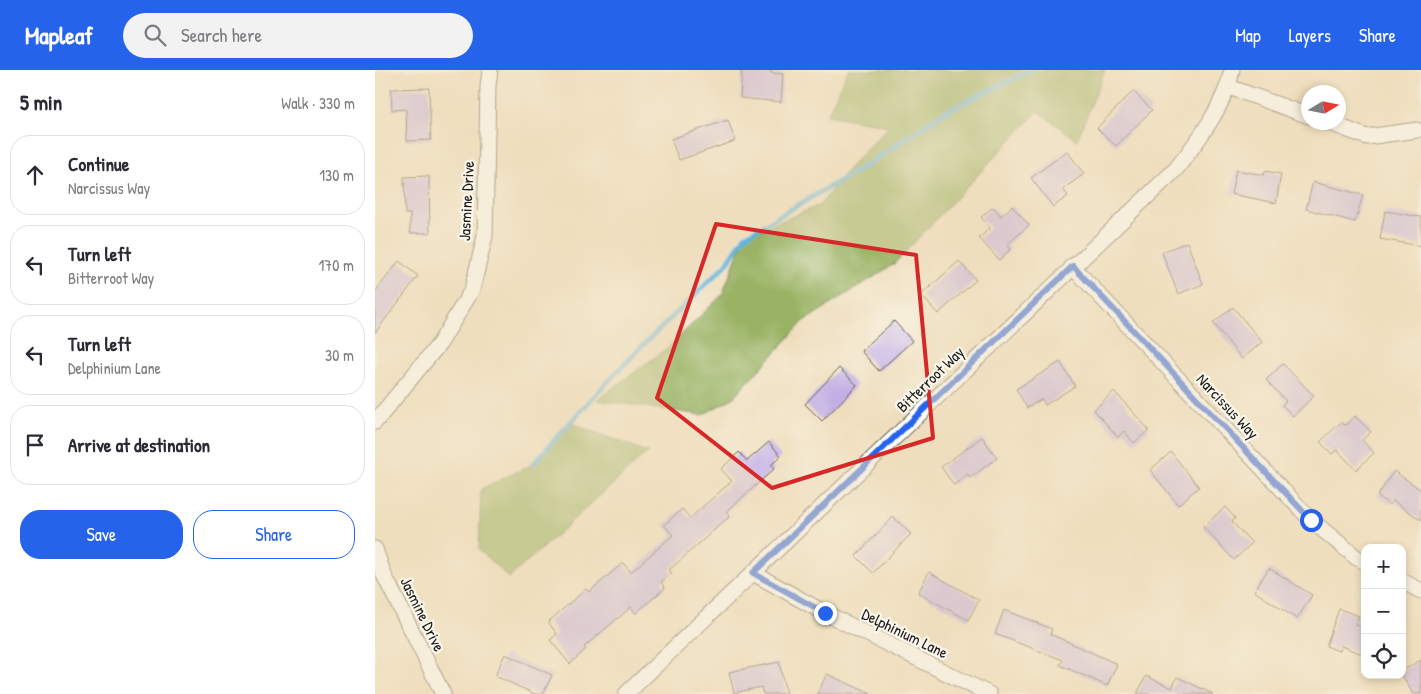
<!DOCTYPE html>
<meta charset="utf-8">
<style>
:root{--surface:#fff;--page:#f2f2f3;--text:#2b2b33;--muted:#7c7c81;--line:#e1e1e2;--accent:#2563eb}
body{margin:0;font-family:"Patrick Hand",sans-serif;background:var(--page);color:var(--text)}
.controls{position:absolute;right:15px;bottom:15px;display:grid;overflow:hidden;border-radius:10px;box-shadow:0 2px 8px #0003}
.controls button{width:45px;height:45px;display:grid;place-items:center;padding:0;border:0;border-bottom:1px solid var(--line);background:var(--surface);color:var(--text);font:25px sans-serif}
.compass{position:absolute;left:926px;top:15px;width:45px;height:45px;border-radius:50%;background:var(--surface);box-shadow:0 2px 8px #0003;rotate:80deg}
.stop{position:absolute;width:15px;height:15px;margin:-11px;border:4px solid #2563eb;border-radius:50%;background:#fff}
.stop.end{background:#2563eb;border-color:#fff;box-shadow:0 1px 5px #0008}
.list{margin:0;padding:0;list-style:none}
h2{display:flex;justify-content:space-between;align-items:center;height:65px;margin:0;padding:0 20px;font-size:21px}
h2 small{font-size:16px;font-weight:400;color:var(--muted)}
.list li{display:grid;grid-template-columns:32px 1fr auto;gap:15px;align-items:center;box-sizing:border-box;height:80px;margin:0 10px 10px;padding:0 10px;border:1px solid var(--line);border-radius:20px}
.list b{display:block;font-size:19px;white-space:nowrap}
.list p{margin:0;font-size:16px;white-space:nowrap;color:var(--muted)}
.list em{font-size:16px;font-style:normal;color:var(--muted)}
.actions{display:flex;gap:10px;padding:15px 20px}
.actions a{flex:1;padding:11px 0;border:1px solid var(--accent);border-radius:20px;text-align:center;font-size:18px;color:var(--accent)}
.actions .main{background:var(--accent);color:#fff}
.icon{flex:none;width:28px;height:28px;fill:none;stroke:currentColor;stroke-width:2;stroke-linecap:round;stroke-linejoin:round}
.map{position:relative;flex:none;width:1046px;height:624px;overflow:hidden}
header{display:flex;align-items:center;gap:30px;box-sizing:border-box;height:70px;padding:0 25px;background:var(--accent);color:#fff}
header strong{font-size:24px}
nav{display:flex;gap:28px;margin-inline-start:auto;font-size:18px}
.search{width:350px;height:45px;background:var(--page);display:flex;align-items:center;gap:12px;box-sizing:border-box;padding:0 18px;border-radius:28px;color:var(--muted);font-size:19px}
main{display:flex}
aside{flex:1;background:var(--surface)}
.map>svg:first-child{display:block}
.forest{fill:#99b263;stroke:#5a6740}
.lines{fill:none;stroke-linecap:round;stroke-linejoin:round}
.stream{stroke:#61b5dd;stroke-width:5}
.building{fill:#c3afe5}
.street-casing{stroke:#666054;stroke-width:17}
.street{stroke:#fff;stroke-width:15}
.route{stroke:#2563eb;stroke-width:6}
.marked{fill:none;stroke:#d62828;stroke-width:4;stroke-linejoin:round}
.labels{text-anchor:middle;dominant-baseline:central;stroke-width:4.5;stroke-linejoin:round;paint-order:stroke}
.street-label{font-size:16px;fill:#1c1c1c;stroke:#fbf7ec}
</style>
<header>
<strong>Mapleaf</strong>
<div class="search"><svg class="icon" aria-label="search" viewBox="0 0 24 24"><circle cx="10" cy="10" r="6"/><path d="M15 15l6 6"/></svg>Search here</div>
<nav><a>Map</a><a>Layers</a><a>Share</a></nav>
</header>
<main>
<aside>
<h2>5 min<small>Walk · 330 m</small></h2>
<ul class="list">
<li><svg class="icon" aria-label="ahead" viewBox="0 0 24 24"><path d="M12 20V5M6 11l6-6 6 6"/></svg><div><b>Continue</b><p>Narcissus Way</p></div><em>130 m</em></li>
<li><svg class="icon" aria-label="left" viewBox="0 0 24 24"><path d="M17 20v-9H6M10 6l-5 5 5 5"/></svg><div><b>Turn left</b><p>Bitterroot Way</p></div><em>170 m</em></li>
<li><svg class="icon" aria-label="left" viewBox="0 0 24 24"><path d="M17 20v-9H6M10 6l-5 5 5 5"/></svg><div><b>Turn left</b><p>Delphinium Lane</p></div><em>30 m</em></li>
<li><svg class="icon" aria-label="arrive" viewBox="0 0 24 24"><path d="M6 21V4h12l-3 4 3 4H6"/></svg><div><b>Arrive at destination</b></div></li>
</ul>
<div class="actions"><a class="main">Save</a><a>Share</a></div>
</aside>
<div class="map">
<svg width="1046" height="624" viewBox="0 0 1046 624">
<rect width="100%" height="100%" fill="#fbf7ec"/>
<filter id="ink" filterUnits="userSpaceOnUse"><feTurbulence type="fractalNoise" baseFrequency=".02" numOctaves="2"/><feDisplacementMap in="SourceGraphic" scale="10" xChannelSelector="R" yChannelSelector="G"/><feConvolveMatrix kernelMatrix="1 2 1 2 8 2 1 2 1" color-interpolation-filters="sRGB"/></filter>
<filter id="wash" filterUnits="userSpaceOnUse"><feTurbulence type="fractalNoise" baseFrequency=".0096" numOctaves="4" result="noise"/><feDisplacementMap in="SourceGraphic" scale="20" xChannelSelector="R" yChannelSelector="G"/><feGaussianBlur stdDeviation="1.12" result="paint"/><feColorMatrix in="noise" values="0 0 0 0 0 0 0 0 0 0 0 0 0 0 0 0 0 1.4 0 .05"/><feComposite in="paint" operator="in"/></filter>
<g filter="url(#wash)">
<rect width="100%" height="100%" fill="#efdebd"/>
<g class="forest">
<path d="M473,0H730L702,70L663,41L519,194L429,251L358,328L327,345L222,330L295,276L347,225L370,166L445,135L473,99L514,56L452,45Z"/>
<path d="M195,353L273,382L134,508L104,480L106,419L158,394Z"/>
</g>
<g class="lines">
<path class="stream" d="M158,394L221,324L263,280L351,195L370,166L492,95L569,42L657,0"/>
</g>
<g id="blocks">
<g class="building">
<path d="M367,0H396V3L408,4L406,32L365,28Z"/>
<path d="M54,18L56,70L32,71L31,39L17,40L16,19Z"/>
<path d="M758,21L777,40L741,76L722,58Z"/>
<path d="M353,50L360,71L304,90L296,69Z"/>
<path d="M692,81L709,104L688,119L693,126L678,137L656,108Z"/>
<path d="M861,100L889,105L890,101L906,104L901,133L856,124Z"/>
<path d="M54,106L55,163H35V144H30L29,107Z"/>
<path d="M938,112L988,125L980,152L931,139Z"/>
<path d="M637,136L654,155L632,175L636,179L624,190L604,168L615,158L606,147L618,137L626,146Z"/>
<path d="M1010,141L1046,147V176L1005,169Z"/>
<path d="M812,172L828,214L803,224L787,182Z"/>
<path d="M24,191L43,206L0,263V222Z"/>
<path d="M584,191L601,210L563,244L546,225Z"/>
<path d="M858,237L887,272L867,289L838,253Z"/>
<path d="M519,251L537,271L504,301L486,281Z"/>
<path d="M685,292L700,316L670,335L667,329L652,338L641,319Z"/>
<path d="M908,294L939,326L918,346L907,335L911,331L891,310Z"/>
<path d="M464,298L482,315L447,351L430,334Z"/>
<path d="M739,321L774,360L759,373L749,361L743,367L719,340Z"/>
<path d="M980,346L996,362L987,370L999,383L981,400L962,380L957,384L945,372L966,352L970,355Z"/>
<path d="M607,367L622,388L595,408L593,404L579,415L566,397Z"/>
<path d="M394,372L406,386L396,395L399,399L351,442L355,446L294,500L297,503L286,512L290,518L261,543L256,537L209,577L211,579L195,594L175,570L182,564L173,552L211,519L214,522L248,493L256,502L298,465L289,455L307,439L315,448L357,411L346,399L364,382L372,391Z"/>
<path d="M796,382L824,417L803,435L775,400Z"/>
<path d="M1019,401L1046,420V450L1018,431L1015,435L1002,426Z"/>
<path d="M850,437L860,448L857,452L877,473L859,490L828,457Z"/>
<path d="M518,447L536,464L498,503L481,486Z"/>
<path d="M894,498L937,525L922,549L879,521Z"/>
<path d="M554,502L604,530L593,550L543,523Z"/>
<path d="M964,539L984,546L980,555L990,558V585L966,576L964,581L951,576Z"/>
<path d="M629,540L677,559L675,564L742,594L732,616L685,595L688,590L620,564Z"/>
<path d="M130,584L177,605L168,624H160L120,606Z"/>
<path d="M1046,590V624H1038L1027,605V601Z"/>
<path d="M404,592L411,624H388L386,617L359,623L354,602Z"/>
<path d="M452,604L496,624H442Z"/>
<path d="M771,606L797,618L802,607L838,624H762Z"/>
</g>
</g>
</g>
<g filter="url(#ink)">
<use href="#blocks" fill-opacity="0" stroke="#666054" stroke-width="1"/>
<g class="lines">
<g class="street-casing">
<g id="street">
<path d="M854,17L934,46"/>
<path d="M952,52L992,67L1042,60"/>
<path d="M697,196L936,450L982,488L990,492"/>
<path d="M0,352L65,273L97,220L110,166L113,16L115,0"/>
<path d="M0,479L9,505L68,624"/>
<path d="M378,503L450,543L614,624"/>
<path d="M1027,511L1046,521"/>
<path d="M251,624L801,99C823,71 850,35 857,0"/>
</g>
</g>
<use href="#street" class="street"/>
</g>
</g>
<g class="lines" filter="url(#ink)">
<path class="route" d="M450,543L378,503L698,196L936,450"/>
</g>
<path d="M0 0H1046V624H0ZM341,154L541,185L558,368L397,418L282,328Z" fill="#efdebd" fill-opacity=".55" fill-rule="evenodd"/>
<path class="marked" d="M341,154L541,185L558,368L397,418L282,328Z"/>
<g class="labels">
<g class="street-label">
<text transform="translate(91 131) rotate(-87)">Jasmine Drive</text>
<text transform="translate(555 309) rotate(-44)">Bitterroot Way</text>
<text transform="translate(853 336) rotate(47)">Narcissus Way</text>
<text transform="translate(48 544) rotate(64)">Jasmine Drive</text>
<text transform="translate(530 563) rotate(26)">Delphinium Lane</text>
</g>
</g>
</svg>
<div class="controls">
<button>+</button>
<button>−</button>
<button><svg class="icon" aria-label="locate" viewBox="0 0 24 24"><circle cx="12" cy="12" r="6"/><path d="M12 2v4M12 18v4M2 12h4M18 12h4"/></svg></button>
</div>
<svg class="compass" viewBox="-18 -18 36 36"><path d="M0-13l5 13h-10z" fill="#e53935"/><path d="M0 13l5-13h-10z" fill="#7c7c81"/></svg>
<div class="stop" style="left:936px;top:450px"></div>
<div class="stop end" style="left:450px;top:543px"></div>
</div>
</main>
